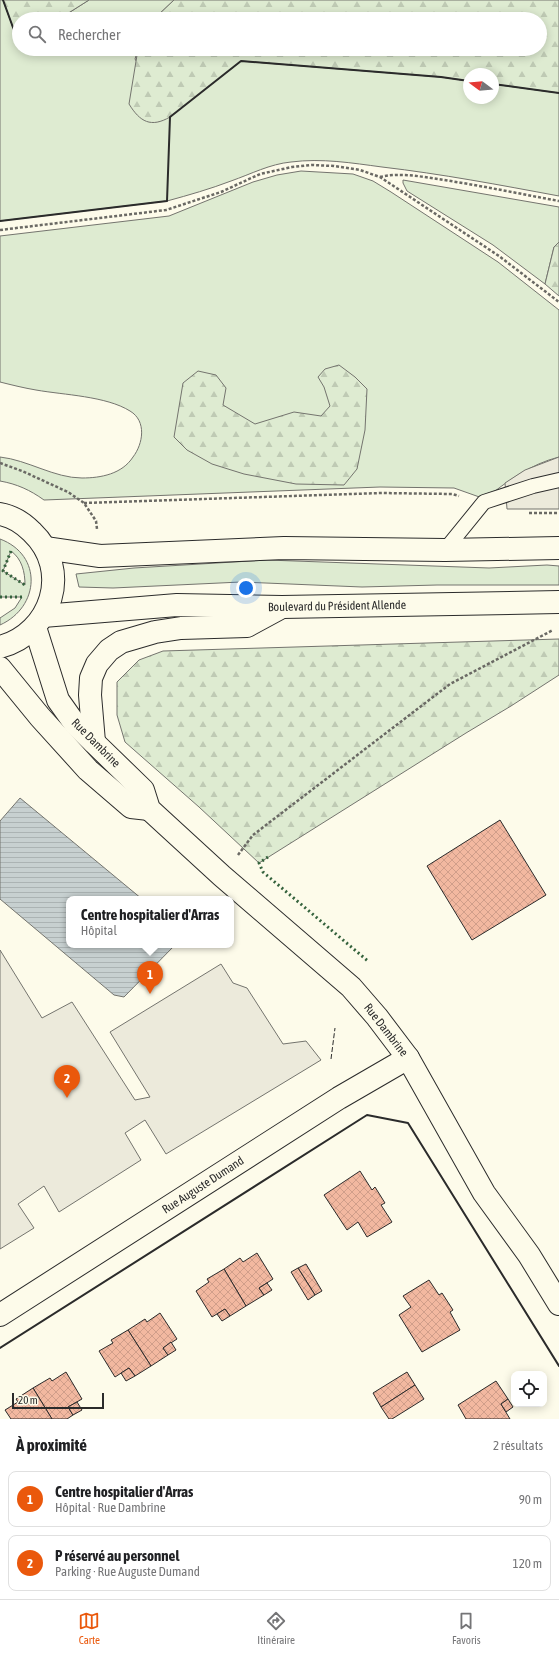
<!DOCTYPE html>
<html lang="fr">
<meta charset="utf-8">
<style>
:root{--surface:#fff;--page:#f2f2f2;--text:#202124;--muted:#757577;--line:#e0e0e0;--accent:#ea580c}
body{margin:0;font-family:"Asap Condensed",sans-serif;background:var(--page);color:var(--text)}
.controls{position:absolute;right:12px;bottom:12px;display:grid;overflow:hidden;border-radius:8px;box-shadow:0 2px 10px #0003}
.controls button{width:36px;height:36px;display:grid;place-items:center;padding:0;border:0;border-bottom:1px solid var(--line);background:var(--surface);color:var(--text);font:20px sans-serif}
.compass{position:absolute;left:463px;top:68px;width:36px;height:36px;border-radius:50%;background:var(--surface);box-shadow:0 2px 10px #0003;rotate:286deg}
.scale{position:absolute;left:12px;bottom:10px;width:92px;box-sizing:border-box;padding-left:4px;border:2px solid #2b2b2b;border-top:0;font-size:11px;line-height:14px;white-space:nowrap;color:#2b2b2b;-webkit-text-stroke:3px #fdfbea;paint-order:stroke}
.you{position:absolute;left:246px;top:588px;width:14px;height:14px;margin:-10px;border:3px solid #fff;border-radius:50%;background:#1a73e8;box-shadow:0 0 0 6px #1a73e833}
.badge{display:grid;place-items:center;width:26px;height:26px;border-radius:50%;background:var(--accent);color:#fff;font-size:13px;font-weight:700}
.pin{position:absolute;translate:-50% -33px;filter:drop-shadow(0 1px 2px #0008)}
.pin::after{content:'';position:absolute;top:21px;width:14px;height:12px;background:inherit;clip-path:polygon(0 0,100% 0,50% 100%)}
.popup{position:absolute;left:66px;top:896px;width:168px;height:52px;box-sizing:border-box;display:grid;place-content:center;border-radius:8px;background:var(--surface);filter:drop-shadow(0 1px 3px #0005);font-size:13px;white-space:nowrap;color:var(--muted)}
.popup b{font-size:15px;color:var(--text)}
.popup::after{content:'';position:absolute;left:50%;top:100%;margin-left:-8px;border:8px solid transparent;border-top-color:var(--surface)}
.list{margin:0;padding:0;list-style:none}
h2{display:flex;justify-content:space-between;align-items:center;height:52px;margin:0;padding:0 16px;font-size:17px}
h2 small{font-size:13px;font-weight:400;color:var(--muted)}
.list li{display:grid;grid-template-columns:26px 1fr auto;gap:12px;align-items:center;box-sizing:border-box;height:56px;margin:0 8px 8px;padding:0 8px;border:1px solid var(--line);border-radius:8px}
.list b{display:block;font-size:15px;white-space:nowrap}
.list p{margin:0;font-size:13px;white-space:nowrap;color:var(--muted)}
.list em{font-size:13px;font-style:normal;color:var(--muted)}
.icon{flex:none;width:22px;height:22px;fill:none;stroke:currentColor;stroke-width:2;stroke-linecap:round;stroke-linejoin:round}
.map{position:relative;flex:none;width:559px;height:1419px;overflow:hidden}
.search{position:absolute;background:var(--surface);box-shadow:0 2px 10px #0003;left:12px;right:12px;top:12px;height:44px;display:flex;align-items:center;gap:10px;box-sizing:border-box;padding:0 14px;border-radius:22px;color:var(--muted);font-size:15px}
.sheet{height:180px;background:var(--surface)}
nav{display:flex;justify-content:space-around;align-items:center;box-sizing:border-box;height:56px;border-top:1px solid var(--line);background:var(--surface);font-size:11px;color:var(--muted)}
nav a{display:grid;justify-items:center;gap:2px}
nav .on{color:var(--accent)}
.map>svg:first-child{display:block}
.grass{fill:#deebd1;stroke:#74746e;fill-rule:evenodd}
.forest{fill:url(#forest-firs);stroke:#74746e}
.parking{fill:#eceadb;stroke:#74746e}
.water{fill:url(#water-rules);stroke:#74746e}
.building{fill:url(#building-cross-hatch);stroke:#2b2b2b}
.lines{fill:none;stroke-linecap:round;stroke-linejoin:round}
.lane-casing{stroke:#2b2b2b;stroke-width:16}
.street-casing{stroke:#2b2b2b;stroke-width:24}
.secondary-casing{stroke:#2b2b2b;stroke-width:24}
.path{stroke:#6a6964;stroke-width:2.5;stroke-dasharray:3 2;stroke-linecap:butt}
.lane{stroke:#fdfbea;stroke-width:14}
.street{stroke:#fdfbea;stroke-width:22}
.secondary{stroke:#fdfbea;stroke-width:22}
.hedge{stroke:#34623c;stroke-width:3;stroke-dasharray:2 3;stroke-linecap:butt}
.fence{stroke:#2b2b2b;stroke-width:1;stroke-dasharray:5 2;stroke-linecap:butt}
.wall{stroke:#2b2b2b;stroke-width:2}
.labels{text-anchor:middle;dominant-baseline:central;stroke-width:3;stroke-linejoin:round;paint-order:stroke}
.street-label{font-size:12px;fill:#2b2b2b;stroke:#fdfbea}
</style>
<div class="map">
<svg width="559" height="1419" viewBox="0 0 559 1419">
<defs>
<pattern id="forest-firs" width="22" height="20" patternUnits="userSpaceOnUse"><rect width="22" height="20" fill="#deebd1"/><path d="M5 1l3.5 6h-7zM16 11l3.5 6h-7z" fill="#bfcab4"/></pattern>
<pattern id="water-rules" width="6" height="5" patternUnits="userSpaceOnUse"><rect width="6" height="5" fill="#c7d0d0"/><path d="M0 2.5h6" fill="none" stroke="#abb3b3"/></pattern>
<pattern id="building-cross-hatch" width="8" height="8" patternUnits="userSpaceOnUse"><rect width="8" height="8" fill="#f2b8a0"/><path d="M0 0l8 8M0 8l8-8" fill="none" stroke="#d09e8a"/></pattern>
</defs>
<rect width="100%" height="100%" fill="#fdfbea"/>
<g class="grass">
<path d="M0,0H3L19,44V49H138L135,59L170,117L241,61L441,77L469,81V98H493V84L559,93V196C500,185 442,174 382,167C352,163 322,158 291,162C270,164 251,174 231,181C210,189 189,195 167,201L0,221Z"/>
<path d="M89,0H174L154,19H59Z"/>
<path d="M301,171L353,174L373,181L391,192L498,262L559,310V457C531,464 507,481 485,499L454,488L380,487L44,500C30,490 17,484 0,481V457C28,460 54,478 82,478C101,478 122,474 133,457C143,444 147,421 130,411C106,396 64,395 36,390C24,388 12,385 0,382V236L169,216L253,182L277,175Z"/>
<path d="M403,180L559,207V242L554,247L545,284L493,245L407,191L403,183Z"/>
<path d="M0,539C43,555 40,607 0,625V618L15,608L22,597H0ZM11,551C22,559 25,572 25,585L3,571Z"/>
<path d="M267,560L489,568L547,565L559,566V585H437L362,587L241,582L113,588L79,587L76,574L134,568Z"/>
</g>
<g class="forest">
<path d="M3,0H89L59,19H19V44Z"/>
<path d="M174,0H559V93L493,84V74H469V81L441,77L241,61L170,117C151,128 140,122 129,104L138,49H540V19H154Z"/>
<path d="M559,242V296L545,284L554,247Z"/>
<path d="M339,365L355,377L367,389L365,430L357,469L344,485L296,484L244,474L212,464L187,450L174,437L183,383L198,371L216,375L226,388L223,405L255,424L294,412L321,416L330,406L324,387L318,377L325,369Z"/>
<path d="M559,639V675L511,706L466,733L259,863L199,807L125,742L117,715V682L139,660L163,651Z"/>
</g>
<g class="parking">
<path d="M559,457V509H507L505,483L525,470Z"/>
<path d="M0,950L42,1018L72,1002L135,1100L150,1097L110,1032L221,964L233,983L247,988L283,1044L306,1041L321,1060L166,1154L145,1120L125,1133L141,1160L59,1212L44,1186L18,1204L34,1228L0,1249Z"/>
</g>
<path class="water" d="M20,798L142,899H69V945H175L124,997L114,995L0,899V821Z"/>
<g class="building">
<path d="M500,820L546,895L472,940L427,866Z"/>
<path d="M360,1171L372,1190L375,1187L385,1203L381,1205L392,1222L367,1237L358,1222L347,1230L324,1195Z"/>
<path d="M257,1253L273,1279L259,1288L264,1295L246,1306L224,1269L240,1258L243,1262Z"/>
<path d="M306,1264L322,1291L315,1295L298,1268Z"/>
<path d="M298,1268L315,1295L308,1300L291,1272Z"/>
<path d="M224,1269L246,1306L230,1316L225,1309L212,1317L196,1291L209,1282L207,1279Z"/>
<path d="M429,1280L439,1295L442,1293L453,1310L450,1312L460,1330L422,1352L399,1315L411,1307L403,1296Z"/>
<path d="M267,1283L272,1290L264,1295L259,1288Z"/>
<path d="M225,1309L230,1316L222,1321L217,1314Z"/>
<path d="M160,1313L177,1339L163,1348L168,1355L151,1366L128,1330L145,1319L147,1322Z"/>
<path d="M128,1330L151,1366L135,1376L129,1368L115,1377L99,1351L113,1343L111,1340Z"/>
<path d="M171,1342L176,1350L168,1355L163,1348Z"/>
<path d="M129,1368L135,1376L126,1381L121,1373Z"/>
<path d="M66,1372L82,1399L68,1407L73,1415L67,1419H52L33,1388L50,1378L52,1381Z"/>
<path d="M407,1372L415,1385L381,1407L373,1393Z"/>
<path d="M496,1381L508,1399L501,1404L510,1419H466L458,1405Z"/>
<path d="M415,1385L424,1399L392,1419H389L381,1407Z"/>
<path d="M33,1388L52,1419H11L5,1410L18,1402L16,1399Z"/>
<path d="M508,1399L513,1407L506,1412L501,1404Z"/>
<path d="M77,1402L82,1410L73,1415L68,1407Z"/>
</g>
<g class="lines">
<g class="lane-casing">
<path id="lane" d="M445,550L484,502L533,486L559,480"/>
</g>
<g class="street-casing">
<g id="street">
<path d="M94,742L90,695L91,678L97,664L109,650L121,642L155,632L181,628L247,626L282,607"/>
<path d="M0,1315L339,1098L408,1058"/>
</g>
</g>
<g class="secondary-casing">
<g id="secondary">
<path d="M0,514C12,516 23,523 32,532C72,570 52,633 0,647"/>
<path d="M45,548L100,556L284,548L445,550L559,548"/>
<path d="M43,616L177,605L282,607L559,602"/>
<path d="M35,627L58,700L75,724L143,790L149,809L222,876L351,987L377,1017L408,1058L484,1193L529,1255L559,1304"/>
<path d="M0,668L40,717L88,770L131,807L149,809"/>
</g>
</g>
<g class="path">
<path d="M380,177C401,172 423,177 444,180C483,186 521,194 559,201"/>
<path d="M0,230L166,210L221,192L260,174L292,167L312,165L334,166L360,170L380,177L499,256L559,302"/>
<path d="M0,463L22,471L68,492L84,503L96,521L97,529"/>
<path d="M84,503L382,493L452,494L459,496"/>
<path d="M529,513H559"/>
<path d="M238,855L253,835L450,684L553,630"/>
</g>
<use href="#lane" class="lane"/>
<use href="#street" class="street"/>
<use href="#secondary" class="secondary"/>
<g class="hedge">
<path d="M11,551L3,571L25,585"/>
<path d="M0,597H22"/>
<path d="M268,857L259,863L263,872L369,962"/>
</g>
<path class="fence" d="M331,1059L335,1028"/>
<g class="wall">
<path d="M3,0L19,44"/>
<path d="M59,19L64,16"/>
<path d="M493,84L559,93"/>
<path d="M0,221L167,201L170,117L241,61L441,77L469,81"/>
<path d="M0,1348L367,1115L408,1123L559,1366"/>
</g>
</g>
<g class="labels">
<g class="street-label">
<text transform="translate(337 606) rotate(-1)">Boulevard du Président Allende</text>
<text transform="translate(96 743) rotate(45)">Rue Dambrine</text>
<text transform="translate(386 1030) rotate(52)">Rue Dambrine</text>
<text transform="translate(203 1185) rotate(-33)">Rue Auguste Dumand</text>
</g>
</g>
</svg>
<div class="controls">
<button><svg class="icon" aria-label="locate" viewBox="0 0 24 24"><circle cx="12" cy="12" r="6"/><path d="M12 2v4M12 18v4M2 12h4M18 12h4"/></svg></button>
</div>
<svg class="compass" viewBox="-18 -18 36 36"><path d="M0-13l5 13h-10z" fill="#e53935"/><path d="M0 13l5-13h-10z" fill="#757577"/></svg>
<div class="scale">20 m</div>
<div class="you"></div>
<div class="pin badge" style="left:150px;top:994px">1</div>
<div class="popup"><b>Centre hospitalier d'Arras</b>Hôpital</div>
<div class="pin badge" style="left:67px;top:1098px">2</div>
<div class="search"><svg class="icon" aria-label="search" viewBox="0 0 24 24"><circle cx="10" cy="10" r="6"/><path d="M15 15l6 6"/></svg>Rechercher</div>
</div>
<section class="sheet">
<h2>À proximité<small>2 résultats</small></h2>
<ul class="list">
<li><span class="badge">1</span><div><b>Centre hospitalier d'Arras</b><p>Hôpital · Rue Dambrine</p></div><em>90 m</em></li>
<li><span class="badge">2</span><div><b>P réservé au personnel</b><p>Parking · Rue Auguste Dumand</p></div><em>120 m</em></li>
</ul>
</section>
<nav>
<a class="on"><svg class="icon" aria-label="map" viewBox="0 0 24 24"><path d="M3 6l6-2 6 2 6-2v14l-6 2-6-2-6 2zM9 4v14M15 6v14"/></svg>Carte</a>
<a><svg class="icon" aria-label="directions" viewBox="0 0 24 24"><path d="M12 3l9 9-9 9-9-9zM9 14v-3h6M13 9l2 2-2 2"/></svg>Itinéraire</a>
<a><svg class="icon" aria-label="saved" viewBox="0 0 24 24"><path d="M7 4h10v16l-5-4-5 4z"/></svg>Favoris</a>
</nav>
